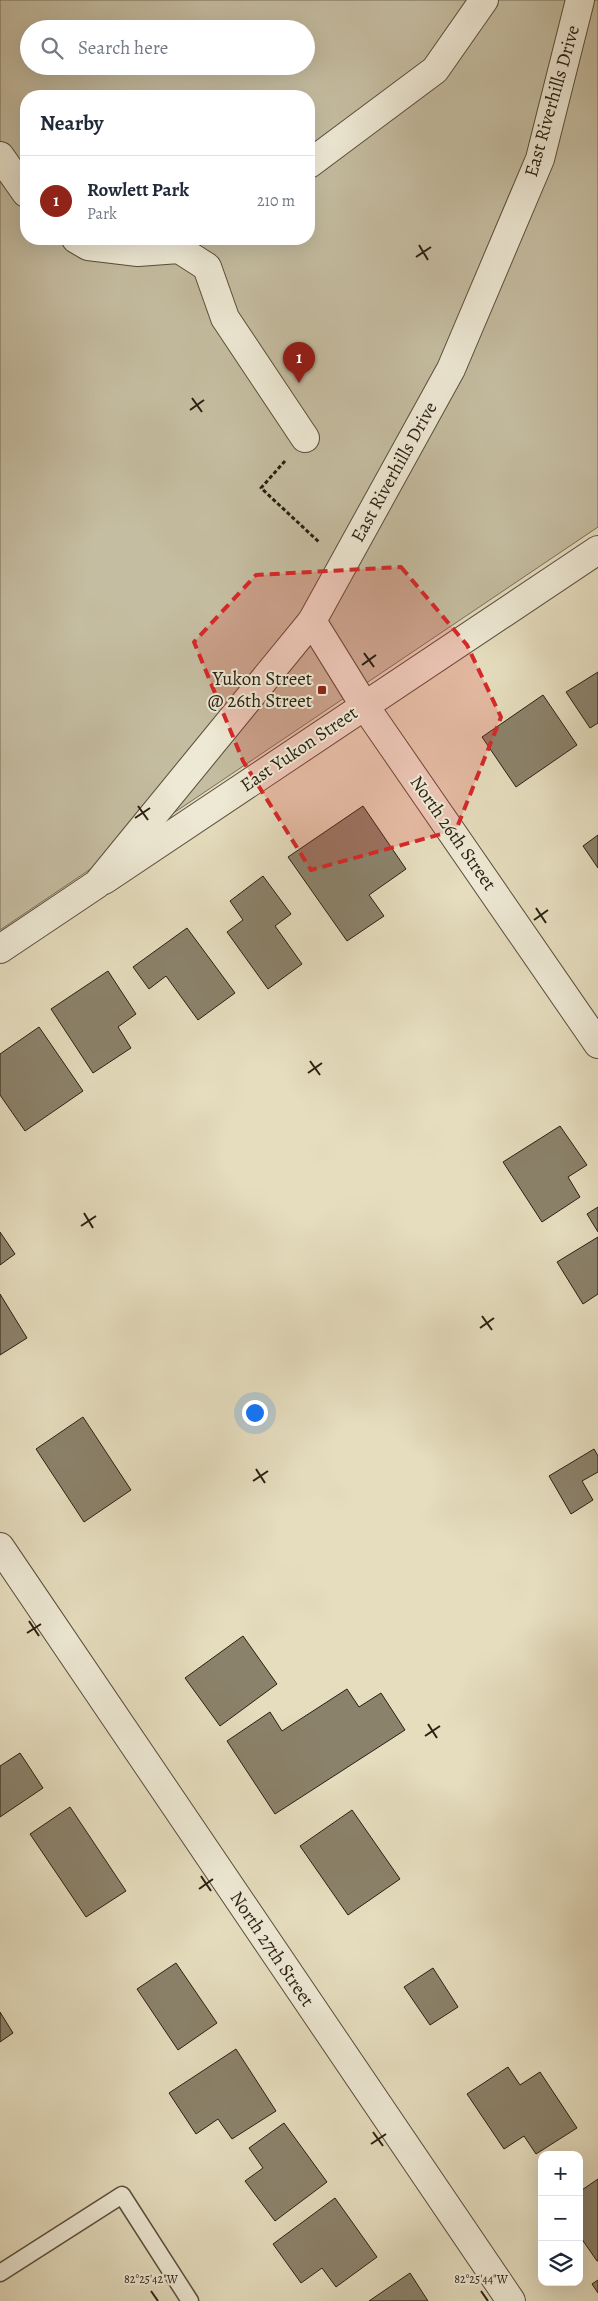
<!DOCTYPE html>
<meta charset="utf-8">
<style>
:root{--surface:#fff;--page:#f6f6f7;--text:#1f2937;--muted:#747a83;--line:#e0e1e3;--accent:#8f2418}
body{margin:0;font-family:Alegreya,serif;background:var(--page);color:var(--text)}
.controls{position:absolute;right:15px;bottom:15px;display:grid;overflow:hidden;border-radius:10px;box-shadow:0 5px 20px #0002}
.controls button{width:45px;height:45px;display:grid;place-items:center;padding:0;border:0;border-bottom:1px solid var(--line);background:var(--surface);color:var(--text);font:25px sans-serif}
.you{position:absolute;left:254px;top:1412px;width:18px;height:18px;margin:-12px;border:4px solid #fff;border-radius:50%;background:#1a73e8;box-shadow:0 0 0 8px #1a73e833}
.badge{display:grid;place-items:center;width:32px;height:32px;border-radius:50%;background:var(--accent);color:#fff;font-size:16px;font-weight:700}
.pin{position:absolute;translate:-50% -41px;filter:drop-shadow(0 1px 2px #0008)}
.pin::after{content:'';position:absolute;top:26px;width:18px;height:15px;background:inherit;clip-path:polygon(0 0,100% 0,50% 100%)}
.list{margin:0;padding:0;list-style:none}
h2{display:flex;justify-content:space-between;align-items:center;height:65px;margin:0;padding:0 20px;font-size:21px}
h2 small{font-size:16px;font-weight:400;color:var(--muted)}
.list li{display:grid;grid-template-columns:32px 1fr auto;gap:15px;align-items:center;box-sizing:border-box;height:90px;padding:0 20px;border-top:1px solid var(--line)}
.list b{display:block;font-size:19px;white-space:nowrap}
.list p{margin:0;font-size:16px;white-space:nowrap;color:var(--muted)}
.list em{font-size:16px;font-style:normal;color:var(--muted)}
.icon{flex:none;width:28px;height:28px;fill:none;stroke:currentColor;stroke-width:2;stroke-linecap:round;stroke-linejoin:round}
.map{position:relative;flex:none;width:598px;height:2301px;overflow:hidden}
.search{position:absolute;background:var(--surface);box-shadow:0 5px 20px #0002;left:20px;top:20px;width:295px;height:55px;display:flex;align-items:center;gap:12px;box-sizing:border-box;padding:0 18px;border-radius:28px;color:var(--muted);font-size:19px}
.panel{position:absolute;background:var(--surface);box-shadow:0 5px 20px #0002;left:20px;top:90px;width:295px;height:155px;border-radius:20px}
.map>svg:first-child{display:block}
.green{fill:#c5bda1;stroke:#786e59;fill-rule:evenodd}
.building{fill:#8b826b;stroke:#2a1f11}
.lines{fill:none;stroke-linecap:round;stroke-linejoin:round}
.service-casing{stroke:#594e3c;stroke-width:19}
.minor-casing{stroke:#594e3c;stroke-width:30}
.tertiary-casing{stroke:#594e3c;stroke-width:30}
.path{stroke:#2a1f11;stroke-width:3;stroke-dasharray:4 2.5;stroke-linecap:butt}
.service{stroke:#eee9d5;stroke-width:16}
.minor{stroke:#eee9d5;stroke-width:28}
.tertiary{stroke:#eee9d5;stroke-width:28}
.marked{fill:#d62828;fill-opacity:0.2;stroke:#d62828;stroke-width:4;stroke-dasharray:10 6;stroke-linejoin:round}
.ticks{fill:none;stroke:#2a1f11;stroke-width:2}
.poi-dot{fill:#8f2418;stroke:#eee9d5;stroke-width:2}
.labels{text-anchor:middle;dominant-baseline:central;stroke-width:4;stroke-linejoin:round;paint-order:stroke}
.street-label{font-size:19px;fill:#2a1f11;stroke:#eee9d5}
.poi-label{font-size:19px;fill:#2a1f11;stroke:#eee9d5;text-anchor:end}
.ticks-label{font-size:12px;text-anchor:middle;fill:#2a1f11;stroke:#eee9d5;stroke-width:4;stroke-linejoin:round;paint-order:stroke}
</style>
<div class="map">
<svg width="598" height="2301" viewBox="0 0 598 2301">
<rect width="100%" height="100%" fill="#e5ddbe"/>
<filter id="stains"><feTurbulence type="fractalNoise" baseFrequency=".004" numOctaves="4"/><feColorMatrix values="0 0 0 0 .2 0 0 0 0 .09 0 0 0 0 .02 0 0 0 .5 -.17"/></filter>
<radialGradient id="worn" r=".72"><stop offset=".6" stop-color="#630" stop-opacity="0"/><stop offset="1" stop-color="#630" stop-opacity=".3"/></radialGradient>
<path class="green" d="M0,0H598V527L0,930ZM29,29H306V66H29ZM26,96H309V239H26Z"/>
<g class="building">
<path d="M598,672V723L590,728L566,692Z"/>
<path d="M543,695L577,745L516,787L482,737Z"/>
<path d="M363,806L406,869L369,895L384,916L347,941L288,857Z"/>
<path d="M598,835V868L583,846Z"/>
<path d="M263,876L291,914L275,926L302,964L268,989L227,932L243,920L230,901Z"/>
<path d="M187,928L235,993L198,1020L166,976L149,989L133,967Z"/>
<path d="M108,971L136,1014L118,1027L131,1048L93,1073L51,1009Z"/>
<path d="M39,1027L83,1091L25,1131L0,1095V1054Z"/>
<path d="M560,1126L587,1165L568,1177L580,1197L542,1222L503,1162Z"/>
<path d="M598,1207V1232L587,1214Z"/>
<path d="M0,1232L15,1254L0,1265Z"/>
<path d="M598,1237V1294L583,1304L557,1262Z"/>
<path d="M0,1294L27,1338L0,1355Z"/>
<path d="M83,1417L131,1490L84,1522L36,1449Z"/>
<path d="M594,1449L598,1456V1472L582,1481L593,1500L571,1514L549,1476Z"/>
<path d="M243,1636L277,1684L220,1726L185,1678Z"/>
<path d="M347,1689L359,1707L381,1693L405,1730L275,1814L227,1741L270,1712L282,1731Z"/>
<path d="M20,1753L43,1788L0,1817V1766Z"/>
<path d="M70,1807L126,1891L86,1917L30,1834Z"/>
<path d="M352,1810L400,1879L348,1915L300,1846Z"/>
<path d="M176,1963L217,2023L178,2050L137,1989Z"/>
<path d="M433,1968L458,2007L430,2025L404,1987Z"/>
<path d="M0,2012L13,2033L0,2042Z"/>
<path d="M236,2049L276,2111L232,2139L218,2119L196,2134L169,2093Z"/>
<path d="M508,2067L520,2085L540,2072L577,2128L536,2154L524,2136L504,2149L467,2094Z"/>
<path d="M284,2123L327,2182L275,2221L245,2181L263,2168L249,2148Z"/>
<path d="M598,2179V2261H597L579,2235V2192Z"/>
<path d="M335,2198L377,2257L336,2287L322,2268L301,2283L273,2244Z"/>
<path d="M410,2273L428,2301H369Z"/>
<path d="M598,2280V2293L592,2284Z"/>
</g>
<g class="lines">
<g class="service-casing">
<path id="service" d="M0,2273L122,2195L190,2301"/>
</g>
<g class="minor-casing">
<g id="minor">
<path d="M0,156L26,193"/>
<path d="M309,164L435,70L484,0"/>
<path d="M76,239L88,246L138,252L179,249L207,267L225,318L305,438"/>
<path d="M312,621L364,705L598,1044"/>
<path d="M104,880L598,550"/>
<path d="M0,1547L511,2301"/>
</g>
</g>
<g class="tertiary-casing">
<path id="tertiary" d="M0,949L97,884L312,621L451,369L540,159L580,0"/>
</g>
<path class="path" d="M285,461L261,488L320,543"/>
<use href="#service" class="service"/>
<use href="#minor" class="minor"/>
<use href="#tertiary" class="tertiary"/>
</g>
<path class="marked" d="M401,567L467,645L501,717L456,830L311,870L243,761L194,642L256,575Z"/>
<path class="ticks" d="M419,245L428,260M416,257L431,247M192,398L202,412M190,410L204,400M364,653L374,667M362,665L376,655M138,806L148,820M135,818L150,808M536,908L546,923M534,920L548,910M310,1061L320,1075M308,1073L322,1063M84,1213L93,1228M81,1226L96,1216M482,1316L492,1330M480,1328L494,1318M256,1469L265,1483M253,1481L268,1471M29,1621L39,1636M27,1633L41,1624M428,1724L437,1738M425,1736L440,1726M201,1876L211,1891M199,1889L213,1879M373,2132L383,2146M371,2144L386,2134M151,2291L158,2301M481,2291L488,2301"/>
<rect class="poi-dot" x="317" y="685" width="10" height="10" rx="2.5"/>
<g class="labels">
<g class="street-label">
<text transform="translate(552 101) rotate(-74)">East Riverhills Drive</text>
<text transform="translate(394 472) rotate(-61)">East Riverhills Drive</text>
<text transform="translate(299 749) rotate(-34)">East Yukon Street</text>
<text transform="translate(453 833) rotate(55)">North 26th Street</text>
<text transform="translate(272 1949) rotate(56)">North 27th Street</text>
</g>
<g class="poi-label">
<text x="312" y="679">Yukon Street<tspan x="312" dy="22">@ 26th Street</tspan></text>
</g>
</g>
<g class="ticks-label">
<text x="151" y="2283">82°25'42"W</text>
<text x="481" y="2283">82°25'44"W</text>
</g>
<rect width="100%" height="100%" filter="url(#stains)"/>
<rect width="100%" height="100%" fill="url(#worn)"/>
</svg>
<div class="controls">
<button>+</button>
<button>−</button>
<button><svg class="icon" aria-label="layers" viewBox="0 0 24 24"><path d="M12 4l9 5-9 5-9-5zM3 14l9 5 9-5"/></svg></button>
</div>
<div class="you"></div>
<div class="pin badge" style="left:299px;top:383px">1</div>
<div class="search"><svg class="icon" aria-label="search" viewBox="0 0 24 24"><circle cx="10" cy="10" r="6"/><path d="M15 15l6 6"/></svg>Search here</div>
<section class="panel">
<h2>Nearby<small></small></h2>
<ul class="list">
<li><span class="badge">1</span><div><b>Rowlett Park</b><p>Park</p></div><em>210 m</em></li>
</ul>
</section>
</div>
